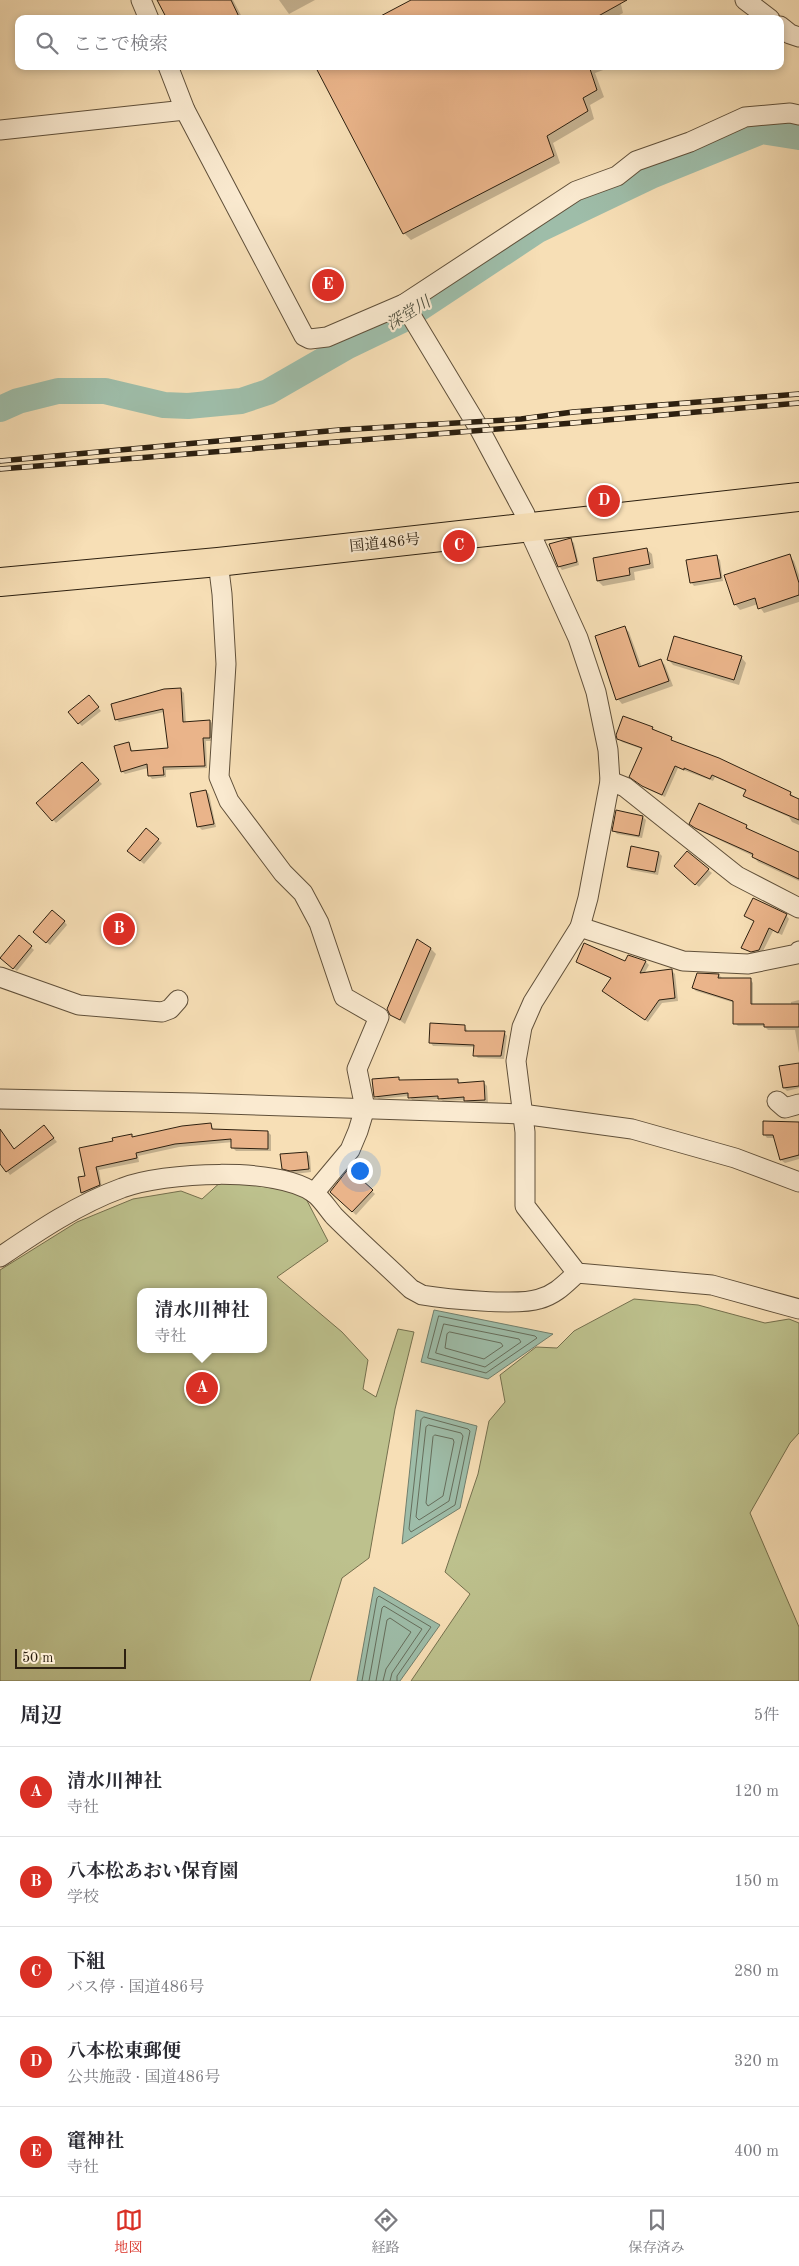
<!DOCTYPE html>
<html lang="ja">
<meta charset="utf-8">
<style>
:root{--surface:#fff;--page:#f7f7f7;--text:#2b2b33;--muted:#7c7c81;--line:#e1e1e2;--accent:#d93025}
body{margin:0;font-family:"Old Standard TT","Noto Serif JP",serif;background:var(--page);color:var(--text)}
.scale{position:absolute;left:15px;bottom:12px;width:111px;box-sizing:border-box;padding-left:5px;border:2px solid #2d2010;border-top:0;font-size:14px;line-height:18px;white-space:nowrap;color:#2d2010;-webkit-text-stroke:4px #faead0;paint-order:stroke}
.you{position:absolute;left:359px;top:1170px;width:18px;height:18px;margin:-12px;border:4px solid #fff;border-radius:50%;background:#1a73e8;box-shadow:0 0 0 8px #1a73e833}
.badge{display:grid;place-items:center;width:32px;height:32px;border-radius:50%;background:var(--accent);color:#fff;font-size:16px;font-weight:700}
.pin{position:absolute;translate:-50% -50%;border:2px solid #fff;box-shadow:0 1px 5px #0006}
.popup{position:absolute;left:137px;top:1288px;width:130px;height:65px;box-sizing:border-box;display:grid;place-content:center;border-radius:10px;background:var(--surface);filter:drop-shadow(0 1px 4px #0005);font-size:16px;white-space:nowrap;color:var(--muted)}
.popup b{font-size:19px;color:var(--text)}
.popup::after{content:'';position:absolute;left:50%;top:100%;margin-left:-10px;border:10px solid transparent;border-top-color:var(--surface)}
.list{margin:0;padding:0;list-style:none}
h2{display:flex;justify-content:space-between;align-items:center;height:65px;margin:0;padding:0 20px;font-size:21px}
h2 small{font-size:16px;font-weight:400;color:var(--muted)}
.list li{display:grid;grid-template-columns:32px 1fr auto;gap:15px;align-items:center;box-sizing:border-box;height:90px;padding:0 20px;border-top:1px solid var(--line)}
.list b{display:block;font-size:19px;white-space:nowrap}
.list p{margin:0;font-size:16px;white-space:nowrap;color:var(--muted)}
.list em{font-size:16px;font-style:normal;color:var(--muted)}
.icon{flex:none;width:28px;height:28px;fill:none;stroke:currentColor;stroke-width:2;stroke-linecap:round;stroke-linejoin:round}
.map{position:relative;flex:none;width:799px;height:1681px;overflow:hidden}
.search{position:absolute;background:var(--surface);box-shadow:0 2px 8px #0003;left:15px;right:15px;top:15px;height:55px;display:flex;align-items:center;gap:12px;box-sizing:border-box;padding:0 18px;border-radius:10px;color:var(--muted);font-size:19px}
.sheet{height:515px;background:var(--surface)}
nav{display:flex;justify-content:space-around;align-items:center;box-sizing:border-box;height:70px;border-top:1px solid var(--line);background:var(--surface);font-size:14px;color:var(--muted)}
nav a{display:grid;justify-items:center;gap:2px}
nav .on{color:var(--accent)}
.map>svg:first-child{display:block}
.green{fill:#bdc18d;stroke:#75704e;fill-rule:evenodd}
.water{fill:#9ebda9;stroke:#717e6c}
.shadow{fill:#0003}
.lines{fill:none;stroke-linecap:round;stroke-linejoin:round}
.shore{stroke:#666e5c;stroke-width:1}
.river{stroke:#9ebda9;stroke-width:26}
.building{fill:#eab48a;stroke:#2d2010}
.minor-casing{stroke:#60503a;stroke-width:21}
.highway-casing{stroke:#2d2010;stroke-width:30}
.minor{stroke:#faead0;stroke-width:19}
.highway{stroke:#f7dfb6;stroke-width:28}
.rail-casing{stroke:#2d2010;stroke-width:5.5}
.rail{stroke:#faead0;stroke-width:4;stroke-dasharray:11;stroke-linecap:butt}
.labels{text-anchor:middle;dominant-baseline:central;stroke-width:4.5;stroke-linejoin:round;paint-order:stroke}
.street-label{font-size:15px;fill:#2d2010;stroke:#faead0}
.water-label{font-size:16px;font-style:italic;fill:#4f4f3e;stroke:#faead0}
</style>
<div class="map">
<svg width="799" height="1681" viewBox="0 0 799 1681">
<rect width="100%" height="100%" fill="#f7dfb6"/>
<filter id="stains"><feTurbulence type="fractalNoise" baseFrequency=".004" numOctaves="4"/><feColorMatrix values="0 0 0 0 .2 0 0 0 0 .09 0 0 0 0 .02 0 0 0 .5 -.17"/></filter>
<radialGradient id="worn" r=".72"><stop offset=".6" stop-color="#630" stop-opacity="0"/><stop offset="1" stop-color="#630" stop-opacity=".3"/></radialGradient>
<g class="green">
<path d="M223,1180L303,1193L328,1241L277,1277L342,1332L368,1360L363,1389L376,1397L398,1329L414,1332L395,1409L369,1558L342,1578L310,1681H0V1270L77,1222L133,1199L181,1191L202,1199ZM141,1292H263V1349H141Z"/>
<path d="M634,1299L698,1305L765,1323L789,1319L799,1323V1433L790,1443L750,1513L799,1627V1681H411L470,1594L445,1572L478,1474L489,1421L505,1402L500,1375L536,1347L557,1348L574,1331Z"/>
</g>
<g class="water">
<path d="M434,1310L553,1334L488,1379L421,1362Z"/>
<path d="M416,1410L477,1426L460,1508L402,1544Z"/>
<path d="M374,1587L440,1625L400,1681H357Z"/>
</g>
<g class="shadow">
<path d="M159,0H233L243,19H168Z"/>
<path d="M279,0H315L289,14Z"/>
<path d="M414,0H620L623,13L612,19H378Z"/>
<path d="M317,66H614L595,73L604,97L590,105L594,119L553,143L560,163L411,240L404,233Z"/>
<path d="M570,540L574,543L579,565L562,570L559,566Z"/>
<path d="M646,549L652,554L654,568L634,572L635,580L603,586L598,581Z"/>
<path d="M789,556L794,561L799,575V602L764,613L758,604L740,610L735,604Z"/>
<path d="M717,557L720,560L723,581L694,586L691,582Z"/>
<path d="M624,627L629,632L642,668L661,661L665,665L673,686L622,704L618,699L597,637Z"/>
<path d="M741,657L746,663L739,685L673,665L668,659Z"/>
<path d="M181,690L184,693L186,723L210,721L213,724V741H206L207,768L166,770V777L152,779L149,775L148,768L125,774L122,771L129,744L133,752L169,749L164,712L119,722L116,719Z"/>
<path d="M92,700L101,711L82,726L79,723Z"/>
<path d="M652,728L674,742L790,793L799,801V825L792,822L789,817L748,799L745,796L746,791L715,777L713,781L678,768L665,797L647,789L634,780L642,749L622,742L618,738Z"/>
<path d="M82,764L102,784L56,823L38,803Z"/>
<path d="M206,791L209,794L216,827L202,830L199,827Z"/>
<path d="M643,817L646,820L642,838L617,834L613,830Z"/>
<path d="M691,824L746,826L751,831L799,853V881L758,862L753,856L696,829Z"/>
<path d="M146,830L162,843L144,864L132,854Z"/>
<path d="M659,853L662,856L658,875L631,870L628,866Z"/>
<path d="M687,853L712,873L699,887L679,870Z"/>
<path d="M786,915L789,919L782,935L773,931L762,953L755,955L745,948L755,922L746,916Z"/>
<path d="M64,921L67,925L50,945L37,935Z"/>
<path d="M19,937L34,950L17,971L5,961Z"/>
<path d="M431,949L436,954L405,1024L391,1014Z"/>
<path d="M629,956L646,962L649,965L644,974L672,971L675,974L678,1001L662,1003L648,1022L607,994L612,979L577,962H626Z"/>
<path d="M719,975L722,978L750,979L753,983V1006H791V1002L799,1000V1053L795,1030H768L764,1026H738L735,1023V1003L696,991L693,988Z"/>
<path d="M465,1026L468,1032H504L507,1036L504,1059L478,1058L475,1055V1047L433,1046L430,1042Z"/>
<path d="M799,1064V1088L787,1091L784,1088L780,1067Z"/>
<path d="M398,1078L401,1081L457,1080L460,1083L483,1082L487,1086L488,1103L469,1104L465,1100L443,1101L440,1099L413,1101L409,1096L379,1099L375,1096Z"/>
<path d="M211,1124L214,1131L268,1132L271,1135V1151H236L232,1147L233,1142L179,1147L138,1156L139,1162L99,1170L102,1188L85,1196L82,1193L79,1178L86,1177L114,1142L131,1135L134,1138Z"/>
<path d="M799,1124V1159L785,1163L781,1160L775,1138H767L764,1134Z"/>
<path d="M47,1130L57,1142L10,1175L2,1164L0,1165V1143L9,1142L15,1150Z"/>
<path d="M306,1153L310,1156L311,1172L294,1174L283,1168Z"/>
<path d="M349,1170L375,1194L356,1215L331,1192Z"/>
</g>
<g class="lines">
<g class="shore">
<path d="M439,1316L535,1336L537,1338L486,1373L428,1358Z"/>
<path d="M444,1324L519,1339L521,1342L485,1367L436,1353Z"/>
<path d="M450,1332L501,1343L503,1346L484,1359L445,1348L447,1334Z"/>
<path d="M424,1417L468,1429L470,1431L455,1505L411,1532L409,1529L421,1420Z"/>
<path d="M429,1425L461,1433L463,1436L449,1501L419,1520L416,1517L426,1427Z"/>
<path d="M435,1435L453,1439L454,1442L443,1496L428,1506L426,1503L433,1437Z"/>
<path d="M362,1681L377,1598L379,1596L431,1627L397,1676V1681"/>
<path d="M369,1681L382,1608L384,1606L422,1629L392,1673L390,1681"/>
<path d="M376,1681L387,1620L390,1618L411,1632L386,1669L383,1681"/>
</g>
<path class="river" d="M0,409L18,401L58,391H105L164,405L188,406L241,401L268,392L348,346L402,320L538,230L651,176L762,131L799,137"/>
</g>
<g class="building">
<path d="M157,0H231L240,19H167Z"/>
<path d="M411,0H627L593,19H375Z"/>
<path d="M315,66H589L597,90L583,98L588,111L547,136L554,156L403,234Z"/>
<path d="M571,538L577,562L558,567L549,544Z"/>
<path d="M647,548L650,564L629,568L630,575L597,581L593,558Z"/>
<path d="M790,554L799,583V595L758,609L755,598L734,605L724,575Z"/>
<path d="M717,555L721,578L690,583L686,560Z"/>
<path d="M625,626L639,667L661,659L669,681L616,700L595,636Z"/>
<path d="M674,636L742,656L734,680L667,660Z"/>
<path d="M181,688L183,722L210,720V738H203L205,766L163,767L164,775L148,776L147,764L121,772L114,746L129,742L131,751L168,748L163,709L115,720L111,704L164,689Z"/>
<path d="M89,695L99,707L78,724L68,712Z"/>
<path d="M623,716L653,727L652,729L672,737L671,740L719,758L791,792L790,795L799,799V820L743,796L746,790L712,775L710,779L684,768V770L675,766L662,795L642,786L629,777L642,748L617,739L616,735Z"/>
<path d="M82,762L99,780L52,821L36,803Z"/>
<path d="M206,790L214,824L197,827L190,793Z"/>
<path d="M699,803L747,825L746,828L799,852V879L752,857L753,854L695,828L689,824Z"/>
<path d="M616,810L643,816L639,836L612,831Z"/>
<path d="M146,828L159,839L140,861L127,851Z"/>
<path d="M631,846L659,852L655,872L627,867Z"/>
<path d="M687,851L709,869L695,885L674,866Z"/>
<path d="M753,898L787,914L778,933L769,928L759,950L751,952L741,948L754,921L744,916Z"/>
<path d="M52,910L65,921L46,943L33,932Z"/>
<path d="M19,935L32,946L13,969L0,958Z"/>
<path d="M417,939L431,948L400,1020L390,1015L387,1009Z"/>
<path d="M584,943L625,961L628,955L646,961L640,973L672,969L675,998L659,1000L645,1020L602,991L611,978L576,962Z"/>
<path d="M697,973L719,974L718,978H751V1004H799V1027H764V1024H733V1001L692,988Z"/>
<path d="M430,1023L465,1025V1031H505L501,1056H473L474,1045L429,1043Z"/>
<path d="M799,1063V1086L783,1088L779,1066Z"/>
<path d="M399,1077V1080L458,1079V1083L484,1081L485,1100L464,1101V1097L438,1099V1096L408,1098V1093L374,1097L372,1079Z"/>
<path d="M763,1121L799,1122V1155L780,1160L773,1135H763Z"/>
<path d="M211,1123L212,1129L268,1131V1149L231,1148V1139L175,1144L136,1153L137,1158L96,1167L100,1185L81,1193L78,1177L85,1176L79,1148L113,1141L112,1138L132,1134V1137L182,1126Z"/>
<path d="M44,1125L54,1138L6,1172L0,1164V1129L14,1149Z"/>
<path d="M307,1152L309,1169L290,1171L282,1169L280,1154Z"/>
<path d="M349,1168L373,1190L352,1212L330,1192Z"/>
</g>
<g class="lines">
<g class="minor-casing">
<g id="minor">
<path d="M141,0L149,19"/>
<path d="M745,0L770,19"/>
<path d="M780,26L790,34L799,37"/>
<path d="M168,66L185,110L304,336L310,339L327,337L404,304L576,191L617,176L636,161L690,142L745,117L790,113L799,115"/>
<path d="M0,130L185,110"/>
<path d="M404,304L480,430L525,514L528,528L578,638L596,692L608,750L610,781L588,898L580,927L533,1002L522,1027L516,1061L525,1132V1206L577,1273L712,1285L799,1309"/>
<path d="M218,562L222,594L226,664L219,777L229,801L283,873L303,893L319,923L344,997L379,1017L357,1069L365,1108L358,1131L350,1150L314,1193"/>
<path d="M610,781L625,787L737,876L799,908"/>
<path d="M580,927L683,961L748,964L797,954L799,951"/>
<path d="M0,977L79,1005L162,1012L170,1009L178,1000"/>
<path d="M0,1099L195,1103L522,1114L632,1129L735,1158L799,1182"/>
<path d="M777,1101L785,1108L799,1104"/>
<path d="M0,1257C38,1231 78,1204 122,1188C163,1172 278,1166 314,1193C322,1199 328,1209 334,1216C359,1241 385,1264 411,1289L422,1295C446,1299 518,1306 539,1299C555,1295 565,1284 577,1273"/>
</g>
</g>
<g class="highway-casing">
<path id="highway" d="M0,582L218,562L799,497"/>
</g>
<use href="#minor" class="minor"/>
<use href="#highway" class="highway"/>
<g class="rail-casing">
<g id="rail">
<path d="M0,461L339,430L521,419L573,412L799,394"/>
<path d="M0,469L573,423L799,403"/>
</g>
</g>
<use href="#rail" class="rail"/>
</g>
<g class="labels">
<g class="street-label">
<text transform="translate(385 544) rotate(-6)">国道486号</text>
</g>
<g class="water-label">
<text transform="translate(409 314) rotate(-32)">深堂川</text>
</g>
</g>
<rect width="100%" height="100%" filter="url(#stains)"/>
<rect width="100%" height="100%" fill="url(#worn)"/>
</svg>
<div class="scale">50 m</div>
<div class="you"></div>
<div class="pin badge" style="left:202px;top:1388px">A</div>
<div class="popup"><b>清水川神社</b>寺社</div>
<div class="pin badge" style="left:119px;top:929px">B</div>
<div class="pin badge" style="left:459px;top:546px">C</div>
<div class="pin badge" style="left:604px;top:501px">D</div>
<div class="pin badge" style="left:328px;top:285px">E</div>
<div class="search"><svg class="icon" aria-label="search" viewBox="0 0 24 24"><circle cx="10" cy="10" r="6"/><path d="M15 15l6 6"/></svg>ここで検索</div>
</div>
<section class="sheet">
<h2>周辺<small>5件</small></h2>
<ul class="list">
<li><span class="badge">A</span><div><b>清水川神社</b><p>寺社</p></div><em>120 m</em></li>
<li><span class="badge">B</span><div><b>八本松あおい保育園</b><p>学校</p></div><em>150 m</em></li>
<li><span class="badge">C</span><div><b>下組</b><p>バス停 · 国道486号</p></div><em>280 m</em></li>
<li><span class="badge">D</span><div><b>八本松東郵便</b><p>公共施設 · 国道486号</p></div><em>320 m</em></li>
<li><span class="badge">E</span><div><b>竃神社</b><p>寺社</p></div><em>400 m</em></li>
</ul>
</section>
<nav>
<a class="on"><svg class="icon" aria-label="map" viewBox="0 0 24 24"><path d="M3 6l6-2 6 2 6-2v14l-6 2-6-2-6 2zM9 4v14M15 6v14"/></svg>地図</a>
<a><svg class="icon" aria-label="directions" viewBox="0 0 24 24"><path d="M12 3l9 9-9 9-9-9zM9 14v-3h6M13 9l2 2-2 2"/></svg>経路</a>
<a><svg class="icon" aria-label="saved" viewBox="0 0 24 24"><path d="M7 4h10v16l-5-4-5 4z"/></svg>保存済み</a>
</nav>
